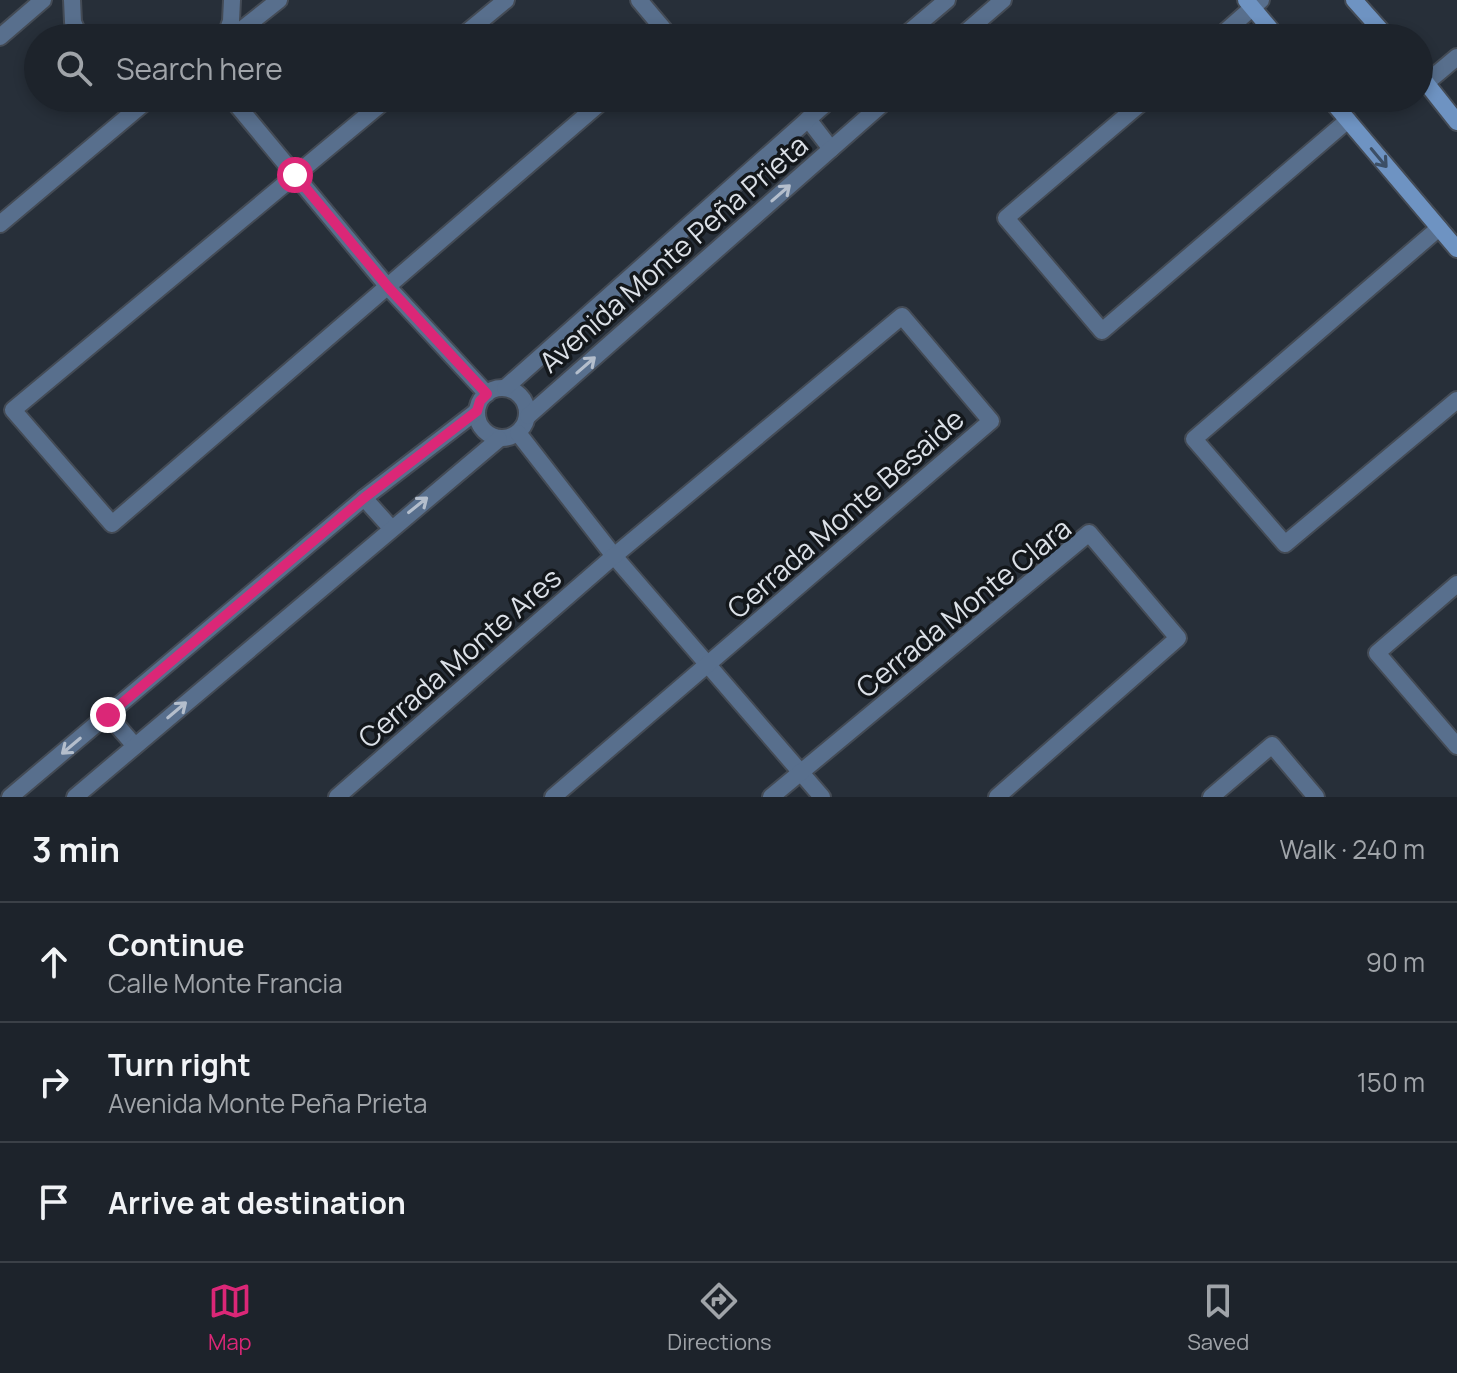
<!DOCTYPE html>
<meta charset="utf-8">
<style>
:root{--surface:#1d232b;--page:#252b33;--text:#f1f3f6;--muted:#a0a4a9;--line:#3b4047;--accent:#db2777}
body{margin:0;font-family:Manrope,sans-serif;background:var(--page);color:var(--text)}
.stop{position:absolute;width:24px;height:24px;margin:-18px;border:6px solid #db2777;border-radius:50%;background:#fff}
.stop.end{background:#db2777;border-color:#fff;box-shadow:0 2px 8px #0008}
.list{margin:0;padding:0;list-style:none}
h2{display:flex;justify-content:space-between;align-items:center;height:104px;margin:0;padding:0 32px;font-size:34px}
h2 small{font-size:26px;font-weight:400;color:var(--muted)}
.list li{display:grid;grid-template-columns:52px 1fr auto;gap:24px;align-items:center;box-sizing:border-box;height:120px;padding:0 32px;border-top:2px solid var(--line)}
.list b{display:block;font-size:30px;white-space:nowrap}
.list p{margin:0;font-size:26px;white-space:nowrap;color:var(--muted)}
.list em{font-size:26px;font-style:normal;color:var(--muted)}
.icon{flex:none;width:44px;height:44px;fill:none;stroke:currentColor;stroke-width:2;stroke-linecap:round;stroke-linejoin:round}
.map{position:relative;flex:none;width:1457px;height:797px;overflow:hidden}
.search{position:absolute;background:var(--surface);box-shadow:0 4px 12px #0003;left:24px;right:24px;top:24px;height:88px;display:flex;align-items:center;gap:20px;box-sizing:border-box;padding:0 28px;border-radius:44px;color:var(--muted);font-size:30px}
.sheet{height:464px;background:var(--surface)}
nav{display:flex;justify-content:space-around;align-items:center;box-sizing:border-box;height:112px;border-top:2px solid var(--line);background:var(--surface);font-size:22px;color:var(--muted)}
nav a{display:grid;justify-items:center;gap:4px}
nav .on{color:var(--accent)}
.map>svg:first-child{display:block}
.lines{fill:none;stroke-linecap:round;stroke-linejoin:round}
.street-casing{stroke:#444b55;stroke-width:20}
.secondary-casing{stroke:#444b55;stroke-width:20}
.street{stroke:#586f8d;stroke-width:16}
.secondary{stroke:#6e93c2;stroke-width:16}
.oneway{stroke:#3c4f66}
.oneway2{stroke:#b4becc}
.route{stroke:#db2777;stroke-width:10}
.labels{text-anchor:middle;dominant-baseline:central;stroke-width:7;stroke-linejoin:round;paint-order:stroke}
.street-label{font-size:28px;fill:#dbe0e7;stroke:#13171b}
</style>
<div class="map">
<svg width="1457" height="797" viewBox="0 0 1457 797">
<rect width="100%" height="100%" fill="#272f39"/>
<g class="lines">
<g class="street-casing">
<g id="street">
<path d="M72,0L73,22L80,38"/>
<path d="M639,0L671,38"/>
<path d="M0,37L43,0"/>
<path d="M225,38L231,21L232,0"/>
<path d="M231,38L279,0"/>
<path d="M460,38L506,0"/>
<path d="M902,38L947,0"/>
<path d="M959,38L1003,0"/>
<path d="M1218,38L1261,0"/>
<path d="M1426,83L1457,57"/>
<path d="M231,98L388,287L487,394"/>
<path d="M388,98L13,410L112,524L606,98"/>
<path d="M1147,98L1006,218L1102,331L1348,120"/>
<path d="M808,119L831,149"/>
<path d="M0,224L150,98"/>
<path d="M1439,228L1194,439L1285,544L1457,400"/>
<circle cx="502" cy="413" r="25"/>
<path d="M505,388L832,98"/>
<path d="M528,416L889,98"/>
<path d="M518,433L614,556L822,797"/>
<path d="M364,498L391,528"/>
<path d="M1457,584L1377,653L1457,746"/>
<path d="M108,715L135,746"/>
<path d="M10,797L364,498L477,411"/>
<path d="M75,797L499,439"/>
<path d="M337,797L614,556L902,316L991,421L553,797"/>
<path d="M771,797L1089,533L1178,638L997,797"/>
<path d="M1211,797L1272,745L1316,797"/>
</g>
</g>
<g class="secondary-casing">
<g id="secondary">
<path d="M1246,0L1278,38"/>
<path d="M1354,0L1388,38"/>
<path d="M1419,74L1457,122"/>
<path d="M1329,98L1457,249"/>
</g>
</g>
<use href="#street" class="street"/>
<use href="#secondary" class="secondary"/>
</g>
<defs><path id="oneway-shaft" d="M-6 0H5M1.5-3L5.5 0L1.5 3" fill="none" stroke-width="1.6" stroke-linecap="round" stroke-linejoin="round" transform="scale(2)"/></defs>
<use class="oneway" href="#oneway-shaft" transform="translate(1379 158) rotate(50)"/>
<g class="oneway2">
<use href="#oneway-shaft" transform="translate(781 193) rotate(-41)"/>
<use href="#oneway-shaft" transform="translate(586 365) rotate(-41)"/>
<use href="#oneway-shaft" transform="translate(418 505) rotate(-39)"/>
<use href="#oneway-shaft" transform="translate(177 710) rotate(-40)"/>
<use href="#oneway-shaft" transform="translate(71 746) rotate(140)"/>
</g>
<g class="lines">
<path class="route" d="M108,715L364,498L477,411L480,401L487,394L388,287L295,175"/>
</g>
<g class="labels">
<g class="street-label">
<text transform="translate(673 253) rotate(-41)">Avenida Monte Peña Prieta</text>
<text transform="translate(845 513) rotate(-41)">Cerrada Monte Besaide</text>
<text transform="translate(963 607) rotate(-39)">Cerrada Monte Clara</text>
<text transform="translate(459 657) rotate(-41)">Cerrada Monte Ares</text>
</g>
</g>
</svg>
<div class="stop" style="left:295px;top:175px"></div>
<div class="stop end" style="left:108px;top:715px"></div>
<div class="search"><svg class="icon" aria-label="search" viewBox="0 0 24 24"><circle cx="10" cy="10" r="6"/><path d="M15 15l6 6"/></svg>Search here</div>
</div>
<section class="sheet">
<h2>3 min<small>Walk · 240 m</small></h2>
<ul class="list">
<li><svg class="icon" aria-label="ahead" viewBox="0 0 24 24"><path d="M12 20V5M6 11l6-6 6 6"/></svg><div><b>Continue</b><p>Calle Monte Francia</p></div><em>90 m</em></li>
<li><svg class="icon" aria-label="right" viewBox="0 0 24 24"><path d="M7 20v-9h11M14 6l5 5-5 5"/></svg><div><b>Turn right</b><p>Avenida Monte Peña Prieta</p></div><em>150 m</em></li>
<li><svg class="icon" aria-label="arrive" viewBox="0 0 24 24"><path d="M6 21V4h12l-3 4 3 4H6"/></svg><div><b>Arrive at destination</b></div></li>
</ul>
</section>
<nav>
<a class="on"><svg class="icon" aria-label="map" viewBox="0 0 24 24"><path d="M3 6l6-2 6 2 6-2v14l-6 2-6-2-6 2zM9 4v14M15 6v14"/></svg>Map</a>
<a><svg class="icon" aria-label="directions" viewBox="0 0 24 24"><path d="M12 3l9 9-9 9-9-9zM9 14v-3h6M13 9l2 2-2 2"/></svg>Directions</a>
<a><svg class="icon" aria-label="saved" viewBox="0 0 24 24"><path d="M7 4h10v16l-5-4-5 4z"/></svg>Saved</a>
</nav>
